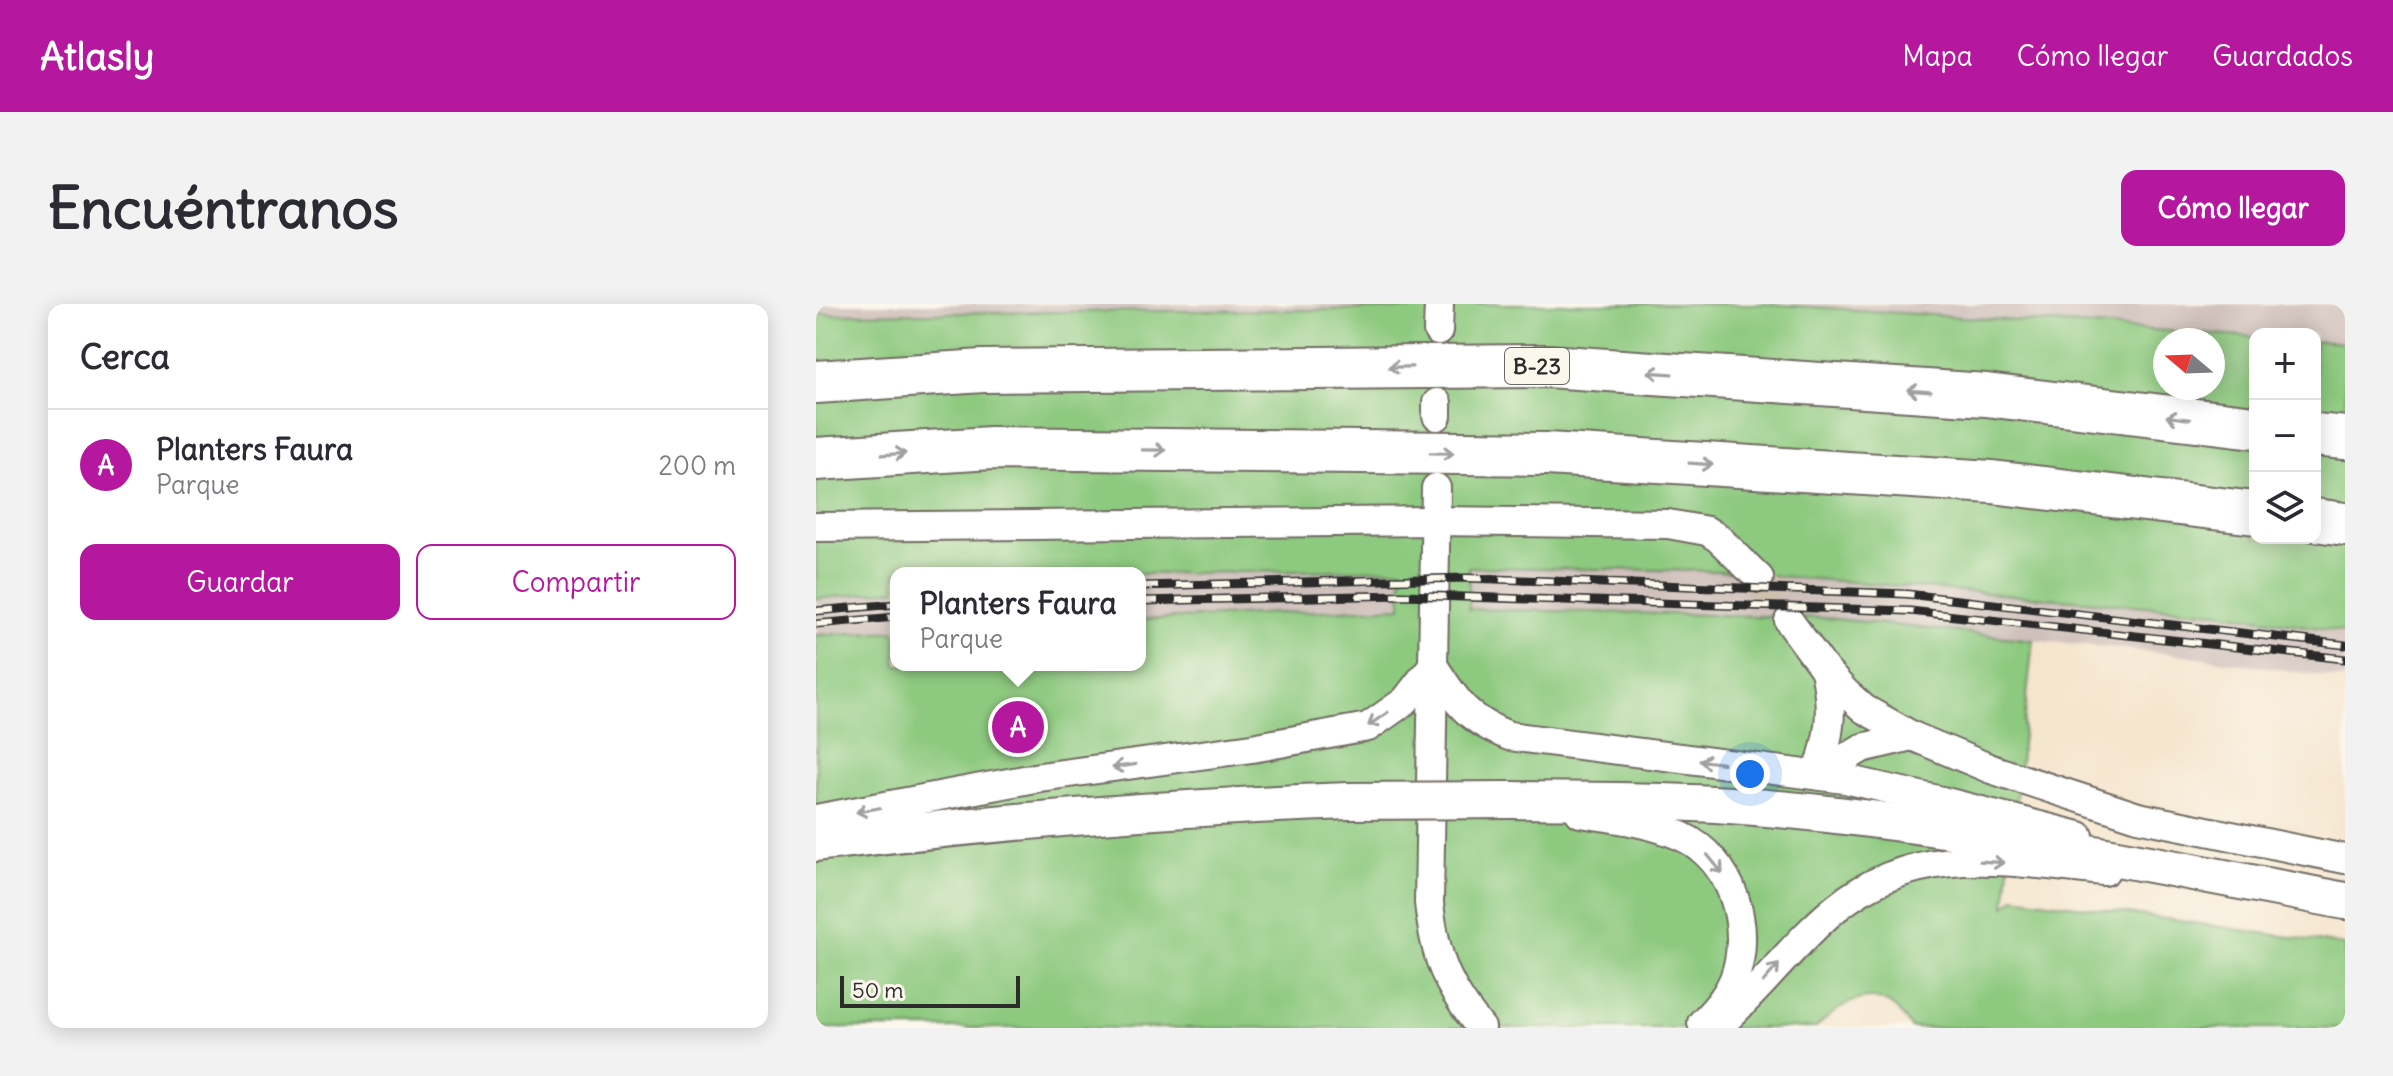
<!DOCTYPE html>
<html lang="es">
<meta charset="utf-8">
<style>
:root{--surface:#fff;--page:#f2f2f3;--text:#2b2b33;--muted:#7c7c81;--line:#e1e1e2;--accent:#b5179e}
body{margin:0;font-family:Delius,sans-serif;background:var(--page);color:var(--text)}
.controls{position:absolute;right:24px;top:24px;display:grid;overflow:hidden;border-radius:16px;box-shadow:0 4px 20px #0003}
.controls button{width:72px;height:72px;display:grid;place-items:center;padding:0;border:0;border-bottom:2px solid var(--line);background:var(--surface);color:var(--text);font:40px sans-serif}
.compass{position:absolute;left:1337px;top:24px;width:72px;height:72px;border-radius:50%;background:var(--surface);box-shadow:0 4px 20px #0003;rotate:289deg}
.scale{position:absolute;left:24px;bottom:20px;width:180px;box-sizing:border-box;padding-left:8px;border:4px solid #2b2b2b;border-top:0;font-size:22px;line-height:28px;white-space:nowrap;color:#2b2b2b;-webkit-text-stroke:6px #fbf7ec;paint-order:stroke}
.you{position:absolute;left:934px;top:470px;width:28px;height:28px;margin:-20px;border:6px solid #fff;border-radius:50%;background:#1a73e8;box-shadow:0 0 0 12px #1a73e833}
.badge{display:grid;place-items:center;width:52px;height:52px;border-radius:50%;background:var(--accent);color:#fff;font-size:26px;font-weight:700}
.pin{position:absolute;translate:-50% -50%;border:4px solid #fff;box-shadow:0 2px 8px #0006}
.popup{position:absolute;left:74px;top:263px;width:256px;height:104px;box-sizing:border-box;display:grid;place-content:center;border-radius:16px;background:var(--surface);filter:drop-shadow(0 2px 6px #0005);font-size:26px;white-space:nowrap;color:var(--muted)}
.popup b{font-size:30px;color:var(--text)}
.popup::after{content:'';position:absolute;left:50%;top:100%;margin-left:-16px;border:16px solid transparent;border-top-color:var(--surface)}
.list{margin:0;padding:0;list-style:none}
h2{display:flex;justify-content:space-between;align-items:center;height:104px;margin:0;padding:0 32px;font-size:34px}
h2 small{font-size:26px;font-weight:400;color:var(--muted)}
.list li{display:grid;grid-template-columns:52px 1fr auto;gap:24px;align-items:center;box-sizing:border-box;height:112px;padding:0 32px;border-top:2px solid var(--line)}
.list b{display:block;font-size:30px;white-space:nowrap}
.list p{margin:0;font-size:26px;white-space:nowrap;color:var(--muted)}
.list em{font-size:26px;font-style:normal;color:var(--muted)}
.actions{display:flex;gap:16px;padding:24px 32px}
.actions a{flex:1;padding:18px 0;border:2px solid var(--accent);border-radius:16px;text-align:center;font-size:28px;color:var(--accent)}
.actions .main{background:var(--accent);color:#fff}
.icon{flex:none;width:44px;height:44px;fill:none;stroke:currentColor;stroke-width:2;stroke-linecap:round;stroke-linejoin:round}
.map{position:relative;flex:none;width:1529px;height:724px;overflow:hidden;border-radius:16px}
header{display:flex;align-items:center;gap:48px;box-sizing:border-box;height:112px;padding:0 40px;background:var(--accent);color:#fff}
header strong{font-size:38px}
nav{display:flex;gap:44px;margin-inline-start:auto;font-size:28px}
.intro{display:flex;align-items:center;justify-content:space-between;box-sizing:border-box;height:192px;padding:0 48px}
h1{margin:0;font-size:56px}
.button{padding:20px 36px;border-radius:16px;background:var(--accent);color:#fff;font-size:28px;font-weight:700}
main{display:flex;gap:48px;padding:0 48px}
aside{flex:1;background:var(--surface);border-radius:16px;box-shadow:0 4px 20px #0003}
.map>svg:first-child{display:block}
.industrial{fill:#cfc0bb}
.green{fill:#8dc97f;stroke:#5c7a55;stroke-width:2;fill-rule:evenodd}
.lines{fill:none;stroke-linecap:round;stroke-linejoin:round}
.minor-tunnel{stroke:#cdc0ad;stroke-width:28;stroke-dasharray:28 14;stroke-linecap:butt}
.minor-casing{stroke:#726c64;stroke-width:32}
.major-casing{stroke:#726c64;stroke-width:40}
.highway-casing{stroke:#726c64;stroke-width:46}
.minor{stroke:#fff;stroke-width:28}
.major{stroke:#fff;stroke-width:36}
.highway{stroke:#fff;stroke-width:42}
.rail-casing{stroke:#2b2b2b;stroke-width:9}
.rail{stroke:#fbf7ec;stroke-width:6;stroke-dasharray:18;stroke-linecap:butt}
.major-bridge-casing{stroke:#726c64;stroke-width:40;stroke-linecap:butt}
.major-bridge{stroke:#fff;stroke-width:36}
.oneway{stroke:#a0a0a0}
.labels{text-anchor:middle;dominant-baseline:central;stroke-width:7;stroke-linejoin:round;paint-order:stroke}
.shield{fill:#fbf7ec;stroke:#696865;stroke-width:2}
.shield-label{font-size:22px;font-weight:bold;fill:#2b2b2b}
</style>
<header>
<strong>Atlasly</strong>
<nav><a>Mapa</a><a>Cómo llegar</a><a>Guardados</a></nav>
</header>
<div class="intro"><h1>Encuéntranos</h1><a class="button">Cómo llegar</a></div>
<main>
<aside>
<h2>Cerca<small></small></h2>
<ul class="list">
<li><span class="badge">A</span><div><b>Planters Faura</b><p>Parque</p></div><em>200 m</em></li>
</ul>
<div class="actions"><a class="main">Guardar</a><a>Compartir</a></div>
</aside>
<div class="map">
<svg width="1529" height="724" viewBox="0 0 1529 724">
<rect width="100%" height="100%" fill="#fbf7ec"/>
<filter id="ink" filterUnits="userSpaceOnUse"><feTurbulence type="fractalNoise" baseFrequency=".0125" numOctaves="2"/><feDisplacementMap in="SourceGraphic" scale="16" xChannelSelector="R" yChannelSelector="G"/><feConvolveMatrix kernelMatrix="1 2 1 2 8 2 1 2 1" color-interpolation-filters="sRGB"/></filter>
<filter id="wash" filterUnits="userSpaceOnUse"><feTurbulence type="fractalNoise" baseFrequency=".006" numOctaves="4" result="noise"/><feDisplacementMap in="SourceGraphic" scale="32" xChannelSelector="R" yChannelSelector="G"/><feGaussianBlur stdDeviation="1.8" result="paint"/><feColorMatrix in="noise" values="0 0 0 0 0 0 0 0 0 0 0 0 0 0 0 0 0 1.4 0 .05"/><feComposite in="paint" operator="in"/></filter>
<g filter="url(#wash)">
<rect width="100%" height="100%" fill="#f5e5ce"/>
<g class="industrial">
<path d="M0,0H637L602,5L0,10Z"/>
<path d="M953,0H1529V39L1499,37V30H1439V33Z"/>
<path d="M653,263L901,267L1402,308L1529,328V375L1376,352L1011,314L653,305Z"/>
<path d="M586,264V303L324,316V270Z"/>
<path d="M80,286V327L0,331V295Z"/>
</g>
<path class="green" d="M637,0H953L1439,33V234H1499V37L1529,39V328L1402,308L901,267L653,263V305L1011,314L1217,336L1189,602L1199,593L1529,641V724H1095C1066,677 1033,692 1000,724H0V331L80,327V361H324V316L585,303L586,265L324,270L80,269V286L0,295V10L602,5ZM1349,36H1397V84H1349Z"/>
</g>
<g filter="url(#ink)">
<g class="lines">
<path class="minor-tunnel" d="M943,274L973,317"/>
<g class="minor-casing">
<g id="minor">
<path d="M622,27L623,0"/>
<path d="M621,112V99"/>
<path d="M620,184L613,599C619,653 630,682 665,724"/>
<path d="M0,223L619,217L852,220L891,227L902,234L943,274"/>
<path d="M973,317L1009,366L1029,388L1048,405L1096,432L1175,465L1322,513L1529,555"/>
<path d="M617,361C641,399 651,415 693,432L1029,475L1126,497L1263,532"/>
<path d="M1001,471C1014,432 1018,407 1009,367"/>
<path d="M1001,471L1046,444L1096,432"/>
<path d="M764,509C798,514 834,518 865,532C917,556 937,624 918,675C911,693 899,705 886,719"/>
<path d="M0,515L224,473L436,444L552,423L589,397L617,361"/>
<path d="M900,724C944,687 976,640 1020,604C1102,537 1193,558 1289,567"/>
</g>
</g>
<g class="major-casing">
<g id="major">
<path d="M696,496C769,497 841,496 914,501C1121,516 1325,558 1529,597"/>
<path d="M0,539C177,518 355,503 533,497"/>
</g>
</g>
<g class="highway-casing">
<g id="highway">
<path d="M0,78L167,67L731,62L1170,91L1439,123"/>
<path d="M1499,131L1529,134"/>
<path d="M0,155L175,144L731,150L1176,178L1439,209"/>
<path d="M1499,216L1529,220"/>
</g>
</g>
<use href="#minor" class="minor"/>
<use href="#major" class="major"/>
<use href="#highway" class="highway"/>
<g class="rail-casing">
<g id="rail">
<path d="M324,282L651,274L1091,290L1529,341"/>
<path d="M324,297L586,291L1094,307L1529,355"/>
<path d="M0,307L80,300"/>
<path d="M0,320L80,313"/>
</g>
</g>
<use href="#rail" class="rail"/>
<g class="major-bridge-casing">
<path id="major-bridge" d="M533,497L696,496"/>
</g>
<use href="#major-bridge" class="major-bridge"/>
</g>
<defs><path id="oneway-shaft" d="M-6 0H5M1.5-3L5.5 0L1.5 3" fill="none" stroke-width="1.6" stroke-linecap="round" stroke-linejoin="round" transform="scale(2)"/></defs>
<g class="oneway">
<use href="#oneway-shaft" transform="translate(584 63) rotate(179)"/>
<use href="#oneway-shaft" transform="translate(844 69) rotate(-176)"/>
<use href="#oneway-shaft" transform="translate(1103 87) rotate(-176)"/>
<use href="#oneway-shaft" transform="translate(1362 114) rotate(-173)"/>
<use href="#oneway-shaft" transform="translate(338 146) rotate(1)"/>
<use href="#oneway-shaft" transform="translate(626 149) rotate(1)"/>
<use href="#oneway-shaft" transform="translate(78 150) rotate(-4)"/>
<use href="#oneway-shaft" transform="translate(885 160) rotate(4)"/>
<use href="#oneway-shaft" transform="translate(562 415) rotate(146)"/>
<use href="#oneway-shaft" transform="translate(895 458) rotate(-173)"/>
<use href="#oneway-shaft" transform="translate(308 462) rotate(172)"/>
<use href="#oneway-shaft" transform="translate(52 506) rotate(169)"/>
<use href="#oneway-shaft" transform="translate(1176 558) rotate(4)"/>
<use href="#oneway-shaft" transform="translate(899 560) rotate(51)"/>
<use href="#oneway-shaft" transform="translate(955 669) rotate(-49)"/>
</g>
</g>
<g class="labels">
<rect class="shield" x="689" y="44" width="64" height="36" rx="6"/>
<g class="shield-label">
<text x="721" y="62">B-23</text>
</g>
</g>
</svg>
<div class="controls">
<button>+</button>
<button>−</button>
<button><svg class="icon" aria-label="layers" viewBox="0 0 24 24"><path d="M12 4l9 5-9 5-9-5zM3 14l9 5 9-5"/></svg></button>
</div>
<svg class="compass" viewBox="-18 -18 36 36"><path d="M0-13l5 13h-10z" fill="#e53935"/><path d="M0 13l5-13h-10z" fill="#7c7c81"/></svg>
<div class="scale">50 m</div>
<div class="you"></div>
<div class="pin badge" style="left:202px;top:423px">A</div>
<div class="popup"><b>Planters Faura</b>Parque</div>
</div>
</main>
